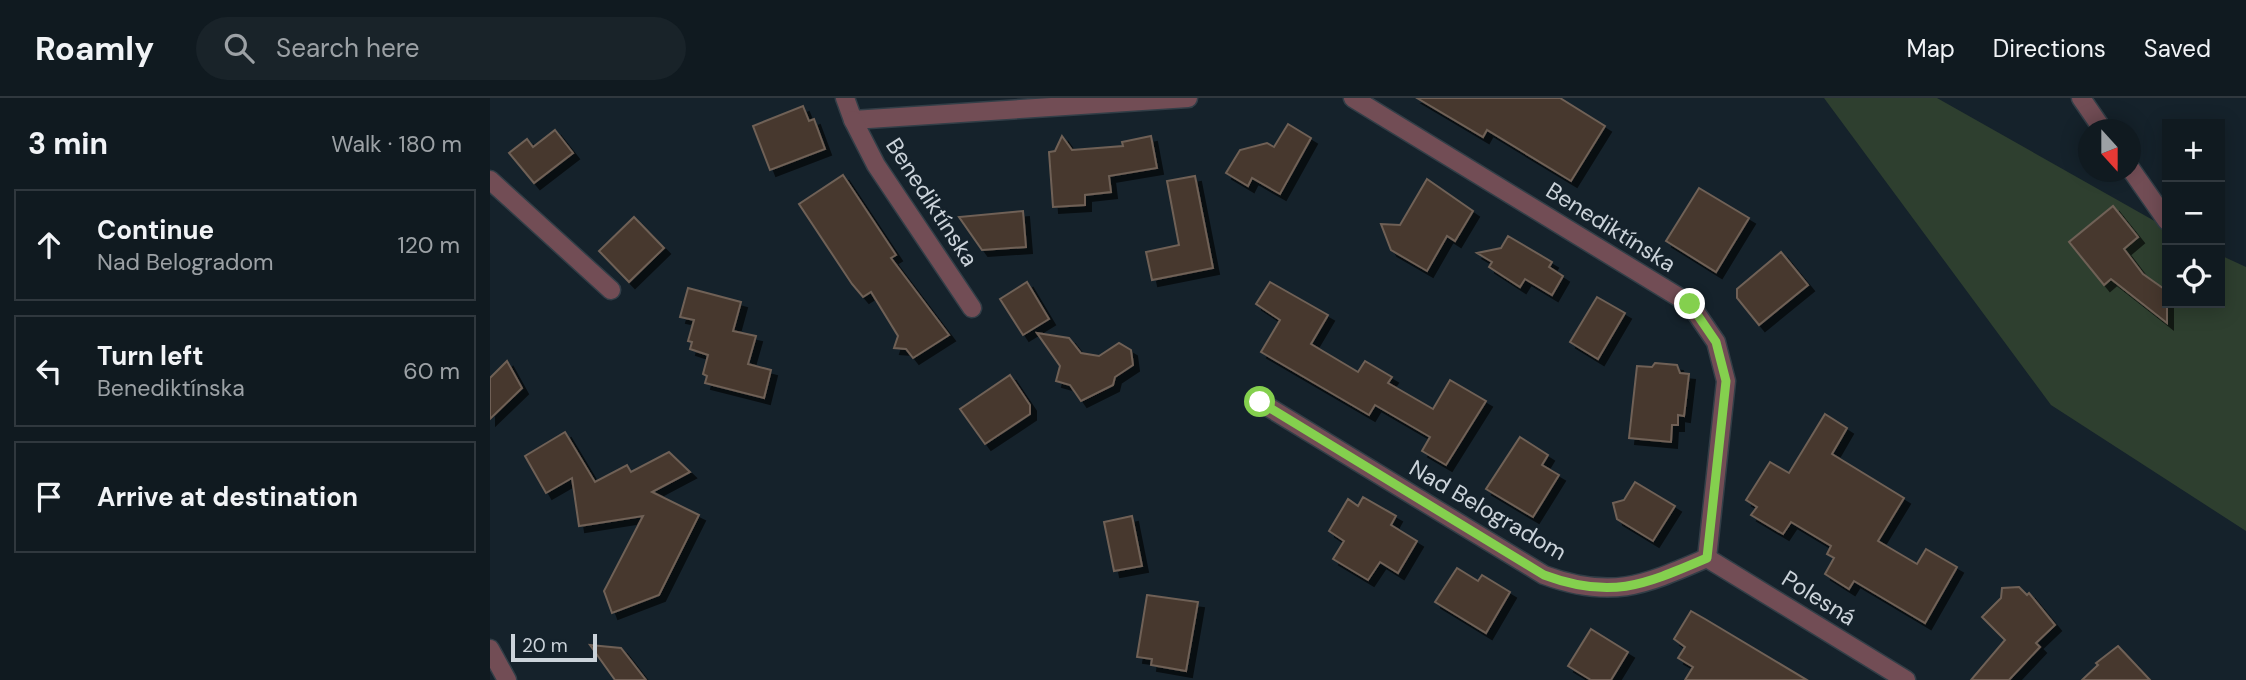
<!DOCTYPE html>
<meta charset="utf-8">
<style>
:root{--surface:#101a20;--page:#192329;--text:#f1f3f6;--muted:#9ca1a5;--line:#30383e}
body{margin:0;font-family:"DM Sans",sans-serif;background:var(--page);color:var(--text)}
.controls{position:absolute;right:21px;top:21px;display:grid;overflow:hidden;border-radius:0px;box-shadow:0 4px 18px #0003}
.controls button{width:63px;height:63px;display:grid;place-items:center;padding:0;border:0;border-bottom:2px solid var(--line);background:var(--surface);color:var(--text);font:35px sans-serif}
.compass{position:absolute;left:1588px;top:21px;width:63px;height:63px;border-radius:50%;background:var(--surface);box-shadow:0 4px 18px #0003;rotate:159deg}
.scale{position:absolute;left:21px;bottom:18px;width:86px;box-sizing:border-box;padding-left:7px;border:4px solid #cbd3da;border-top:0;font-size:19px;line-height:24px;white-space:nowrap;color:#cbd3da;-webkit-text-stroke:5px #15222b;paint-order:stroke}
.stop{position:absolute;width:21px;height:21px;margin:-16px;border:5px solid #84d04e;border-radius:50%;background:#fff}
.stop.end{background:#84d04e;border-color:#fff;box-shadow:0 2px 7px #0008}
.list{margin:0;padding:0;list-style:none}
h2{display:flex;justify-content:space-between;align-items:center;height:91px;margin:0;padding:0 28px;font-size:30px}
h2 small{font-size:23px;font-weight:400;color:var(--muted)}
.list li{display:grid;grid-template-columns:46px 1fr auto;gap:21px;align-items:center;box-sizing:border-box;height:112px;margin:0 14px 14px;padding:0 14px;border:2px solid var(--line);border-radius:0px}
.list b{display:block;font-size:26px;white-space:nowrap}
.list p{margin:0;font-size:23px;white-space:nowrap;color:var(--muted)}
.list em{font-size:23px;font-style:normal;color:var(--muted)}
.icon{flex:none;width:38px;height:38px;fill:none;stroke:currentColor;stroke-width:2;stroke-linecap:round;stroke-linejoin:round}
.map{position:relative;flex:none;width:1756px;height:582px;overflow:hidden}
header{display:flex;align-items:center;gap:42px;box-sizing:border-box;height:98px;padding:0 35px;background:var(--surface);border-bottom:2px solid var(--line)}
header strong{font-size:33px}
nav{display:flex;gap:38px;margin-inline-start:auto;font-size:24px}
.search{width:490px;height:63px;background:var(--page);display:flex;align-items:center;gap:18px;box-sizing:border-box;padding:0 24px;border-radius:38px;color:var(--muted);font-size:26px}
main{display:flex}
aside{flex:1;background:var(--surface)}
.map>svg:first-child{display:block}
.green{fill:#2e3f2f}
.building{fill:#46392f;stroke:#6f6156;stroke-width:2;filter:url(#shadow)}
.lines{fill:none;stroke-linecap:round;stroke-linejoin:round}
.minor-casing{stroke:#323e47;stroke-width:21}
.minor{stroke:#724d55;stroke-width:18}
.route{stroke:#84d04e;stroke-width:9}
.labels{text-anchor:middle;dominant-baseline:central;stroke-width:5;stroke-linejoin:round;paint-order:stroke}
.street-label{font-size:23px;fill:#cbd3da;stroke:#15222b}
</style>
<header>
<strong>Roamly</strong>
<div class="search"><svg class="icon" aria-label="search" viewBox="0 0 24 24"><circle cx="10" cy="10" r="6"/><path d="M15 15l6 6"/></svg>Search here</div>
<nav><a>Map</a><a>Directions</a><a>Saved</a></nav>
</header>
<main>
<aside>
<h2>3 min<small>Walk · 180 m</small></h2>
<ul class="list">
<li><svg class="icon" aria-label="ahead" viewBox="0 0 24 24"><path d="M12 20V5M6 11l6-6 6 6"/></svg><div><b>Continue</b><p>Nad Belogradom</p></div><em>120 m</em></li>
<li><svg class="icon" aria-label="left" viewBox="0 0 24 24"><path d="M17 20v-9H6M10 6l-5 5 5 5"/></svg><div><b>Turn left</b><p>Benediktínska</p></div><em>60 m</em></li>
<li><svg class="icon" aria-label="arrive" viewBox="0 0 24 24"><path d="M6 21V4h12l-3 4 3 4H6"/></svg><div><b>Arrive at destination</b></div></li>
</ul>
</aside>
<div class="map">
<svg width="1756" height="582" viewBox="0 0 1756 582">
<defs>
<filter id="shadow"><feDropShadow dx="6" dy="6" stdDeviation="0" flood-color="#0009"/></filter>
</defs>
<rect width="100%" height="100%" fill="#15222b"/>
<path class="green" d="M1334,0H1447L1677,130V205H1730V157L1756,169V433L1561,307Z"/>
<g class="building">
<path d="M927,0H1070L1115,28L1081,83L997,32L993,39Z"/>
<path d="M313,8L319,23L324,21L335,51L280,72L263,28Z"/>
<path d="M798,26L821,40L790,96L762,80L758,88L736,75L750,52L777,45L784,49Z"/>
<path d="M65,32L83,55L44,85L19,55L37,41L43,49Z"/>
<path d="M572,38L582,52L633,48L632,44L661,38L667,70L619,78L621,94L595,97V107L563,109L559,54L565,53Z"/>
<path d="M353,77L406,157L401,160L459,237L423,260L416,251L404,250L408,238L381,194L373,199L362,186L309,106Z"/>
<path d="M705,78L723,170L662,182L656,154L689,147L677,83Z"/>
<path d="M937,81L983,113L965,143L957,138L937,173L901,152L891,126L910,127Z"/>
<path d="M1209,90L1259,120L1226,174L1176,143Z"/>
<path d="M1623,108L1648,139L1634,151L1653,176L1677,193V225L1621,181L1614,187L1579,144Z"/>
<path d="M533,113L536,149L492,152L469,119Z"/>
<path d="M144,119L174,150L139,184L109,153Z"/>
<path d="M1018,138L1062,164L1059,169L1073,178L1062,197L1035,181L1030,189L999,169L1002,164L987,155L1011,150Z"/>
<path d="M1291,154L1318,187L1269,227L1247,200V191Z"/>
<path d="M537,184L559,221L533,237L510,201Z"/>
<path d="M780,184L838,217L821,246L868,274L875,263L902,279L898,285L943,311L960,282L996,303L956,367L932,353L940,339L885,307L879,317L771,254L790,222L766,206Z"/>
<path d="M198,190L251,204L243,233L266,238L258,266L281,272L274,300L215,285L217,278L213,276L218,257L200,251L202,244L198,243L204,222L190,219Z"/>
<path d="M1107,199L1135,215L1108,261L1080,244Z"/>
<path d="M547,235L579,240L591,255L609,258L629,245L641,252L643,267L625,279L623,287L591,303L580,287L566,283L570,268Z"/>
<path d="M17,263L32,290L0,321V280Z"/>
<path d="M1165,265L1187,267L1190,275L1199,276L1194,318L1188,317V327H1182L1181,344L1139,340L1147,268L1162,269Z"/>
<path d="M520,277L540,307V316L495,346L470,311Z"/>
<path d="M1335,316L1357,330L1342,356L1414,400L1388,443L1427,466L1436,451L1467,469L1435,525L1364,483L1359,491L1335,476L1344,460L1337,456L1341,448L1301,424L1293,436L1261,417L1267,409L1256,402L1280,364L1299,375Z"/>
<path d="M75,334L105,384L137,367L141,374L179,354L200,374L162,394L209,417L169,497L122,515L114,493L153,418L89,428L82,380L56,395L35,358Z"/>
<path d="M1030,339L1058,357L1052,367L1069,377L1043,419L996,391Z"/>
<path d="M1145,384L1185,408L1163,443L1127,421L1123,405L1134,402Z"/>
<path d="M873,399L906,418L901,427L927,443L908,475L890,464L878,482L843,461L854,443L839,433L858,401L868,408Z"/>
<path d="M642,418L652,468L624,473L614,424Z"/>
<path d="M967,470L988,483L992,477L1020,494L996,535L945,504Z"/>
<path d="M1529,489L1537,497L1539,495L1565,527L1546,545L1550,549L1519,582H1481L1515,542L1492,519L1511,500L1512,490Z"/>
<path d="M657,497L708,504L696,573L661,567L662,561L647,559Z"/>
<path d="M1201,513L1215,521L1317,582H1195L1203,569L1188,560L1195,549L1184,541Z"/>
<path d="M1101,531L1138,554L1121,582H1101L1078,568Z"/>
<path d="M100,547L131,550L156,582H125Z"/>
<path d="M1628,548L1660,582H1592L1608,567L1606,565Z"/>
</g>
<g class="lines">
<g class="minor-casing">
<g id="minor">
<path d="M355,0L363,22L698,0"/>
<path d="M863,0L1200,206L1226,244L1236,283L1217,460"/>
<path d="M1591,0L1613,32"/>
<path d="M363,22L386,67L482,210"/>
<path d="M1640,70L1677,123"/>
<path d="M0,82L121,192"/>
<path d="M770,304L1054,477C1122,502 1154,487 1217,460"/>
<path d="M1217,460L1416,582"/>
<path d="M0,551L17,582"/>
</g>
</g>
<use href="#minor" class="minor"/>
</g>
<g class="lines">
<path class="route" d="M770,304L1054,477C1121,502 1154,487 1217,460L1236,283L1226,244L1200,206"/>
</g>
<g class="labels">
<g class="street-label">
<text transform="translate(442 104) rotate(57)">Benediktínska</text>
<text transform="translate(1121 129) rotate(32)">Benediktínska</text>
<text transform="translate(998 412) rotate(30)">Nad Belogradom</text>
<text transform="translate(1329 500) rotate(32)">Polesná</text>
</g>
</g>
</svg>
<div class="controls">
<button>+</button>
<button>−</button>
<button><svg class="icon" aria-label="locate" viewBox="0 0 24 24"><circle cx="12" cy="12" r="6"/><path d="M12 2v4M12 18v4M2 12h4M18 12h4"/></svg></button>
</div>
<svg class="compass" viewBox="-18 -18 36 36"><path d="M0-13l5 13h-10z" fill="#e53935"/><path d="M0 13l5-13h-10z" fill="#9ca1a5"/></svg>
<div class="scale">20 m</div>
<div class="stop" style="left:770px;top:304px"></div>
<div class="stop end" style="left:1200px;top:206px"></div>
</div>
</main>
